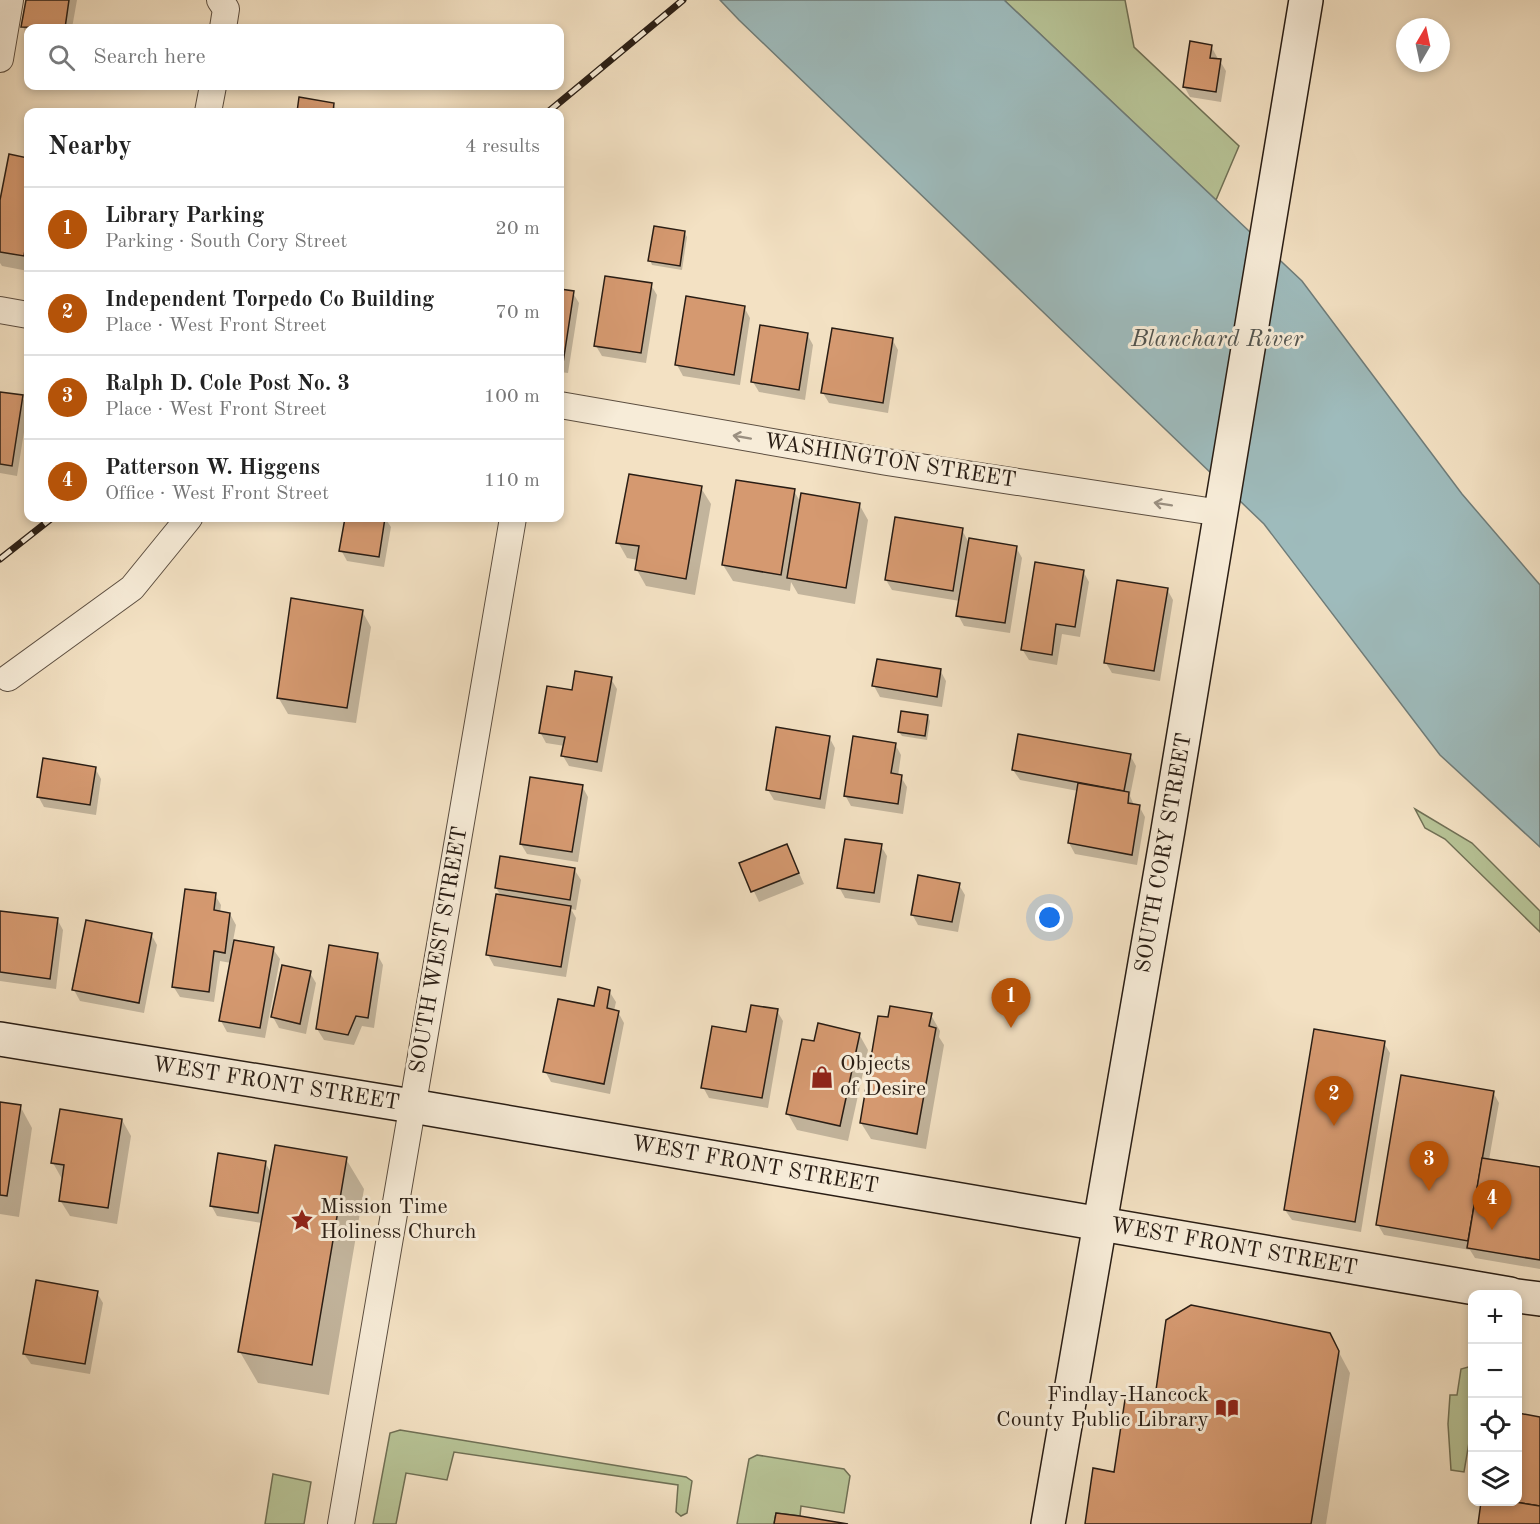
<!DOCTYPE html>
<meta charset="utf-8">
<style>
:root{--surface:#fff;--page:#f6f6f6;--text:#222;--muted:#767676;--line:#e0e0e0;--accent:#b45309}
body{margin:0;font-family:"Old Standard TT",serif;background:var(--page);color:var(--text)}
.controls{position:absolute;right:18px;bottom:18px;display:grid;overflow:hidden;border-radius:12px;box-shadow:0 3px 9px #0003}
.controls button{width:54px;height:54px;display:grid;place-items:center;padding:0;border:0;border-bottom:2px solid var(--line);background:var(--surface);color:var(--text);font:30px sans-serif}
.compass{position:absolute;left:1396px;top:18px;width:54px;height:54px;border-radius:50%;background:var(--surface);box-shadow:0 3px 9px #0003;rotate:9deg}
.you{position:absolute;left:1050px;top:918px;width:21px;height:21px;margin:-15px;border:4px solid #fff;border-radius:50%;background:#1a73e8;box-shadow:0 0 0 9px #1a73e833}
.badge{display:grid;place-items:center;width:39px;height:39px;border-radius:50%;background:var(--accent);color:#fff;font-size:20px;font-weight:700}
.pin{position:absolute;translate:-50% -50px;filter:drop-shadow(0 2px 3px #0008)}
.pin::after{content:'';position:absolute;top:32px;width:21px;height:18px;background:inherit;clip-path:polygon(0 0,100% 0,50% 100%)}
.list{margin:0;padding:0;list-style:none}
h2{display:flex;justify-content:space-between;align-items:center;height:78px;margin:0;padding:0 24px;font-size:26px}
h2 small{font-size:20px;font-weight:400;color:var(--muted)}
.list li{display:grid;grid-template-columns:39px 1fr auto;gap:18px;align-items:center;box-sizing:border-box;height:84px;padding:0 24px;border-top:2px solid var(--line)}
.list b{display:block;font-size:22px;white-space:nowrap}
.list p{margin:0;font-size:20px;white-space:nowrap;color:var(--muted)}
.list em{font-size:20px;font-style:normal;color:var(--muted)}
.icon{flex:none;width:33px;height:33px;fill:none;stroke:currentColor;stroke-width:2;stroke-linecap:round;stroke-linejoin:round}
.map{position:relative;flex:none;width:1540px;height:1524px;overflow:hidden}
.search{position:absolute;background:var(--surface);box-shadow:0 3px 9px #0003;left:24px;top:24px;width:540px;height:66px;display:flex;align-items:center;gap:15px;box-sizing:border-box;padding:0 21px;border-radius:12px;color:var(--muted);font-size:22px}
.panel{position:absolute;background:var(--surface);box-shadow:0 3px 9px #0003;left:24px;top:108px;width:540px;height:414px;border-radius:12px}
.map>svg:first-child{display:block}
.green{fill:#b7c396;stroke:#707055;stroke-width:1.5}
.water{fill:#9ebbbc;stroke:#6f7c79;stroke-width:1.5}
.shadow{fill:#0003}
.building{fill:#d59970;stroke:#291d14;stroke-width:1.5}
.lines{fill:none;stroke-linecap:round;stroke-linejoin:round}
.street-casing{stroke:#5c4e40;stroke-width:28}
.secondary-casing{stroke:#291d14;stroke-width:36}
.street{stroke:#f7ecd8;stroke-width:26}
.secondary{stroke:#f7ecd8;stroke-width:33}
.rail-casing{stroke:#291d14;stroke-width:7}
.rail{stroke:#f7ecd8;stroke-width:4.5;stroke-dasharray:14;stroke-linecap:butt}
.oneway{stroke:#9a8f80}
.labels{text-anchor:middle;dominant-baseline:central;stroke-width:6;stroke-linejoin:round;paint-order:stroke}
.street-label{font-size:22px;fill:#291d14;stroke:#f7ecd8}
.poi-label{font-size:22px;fill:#291d14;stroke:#f7ecd8;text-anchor:start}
.water-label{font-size:24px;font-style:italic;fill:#52544f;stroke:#f7ecd8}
</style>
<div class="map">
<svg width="1540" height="1524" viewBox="0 0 1540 1524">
<rect width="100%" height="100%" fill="#f3e1c3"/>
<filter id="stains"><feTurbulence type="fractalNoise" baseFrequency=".00333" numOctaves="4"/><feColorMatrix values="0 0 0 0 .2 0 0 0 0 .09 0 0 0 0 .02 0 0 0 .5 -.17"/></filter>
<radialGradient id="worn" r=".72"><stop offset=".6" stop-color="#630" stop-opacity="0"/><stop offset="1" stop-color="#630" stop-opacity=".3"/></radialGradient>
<g class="green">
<path d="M1004,0H1125L1134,47L1239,146L1216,200Z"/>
<path d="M1415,809L1472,843L1540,911V932L1445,839L1425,828Z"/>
<path d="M1472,1366V1425L1464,1472L1451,1470L1448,1424L1450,1395H1457L1461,1369Z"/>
<path d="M400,1430L686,1477L692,1481L687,1513L681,1516L676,1512L678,1485L454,1452L447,1480L406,1473L396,1524H373L390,1433Z"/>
<path d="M757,1455L844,1469L850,1476L844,1513L801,1506L800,1516L776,1513L774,1524H737L749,1459Z"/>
<path d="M273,1474L311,1482L304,1524H265Z"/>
</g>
<path class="water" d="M720,0H1004L1302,281L1462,494L1540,585V847L1440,755L1264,524L739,20Z"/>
<g class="shadow">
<path d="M27,0H77L72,28H28V37L23,27Z"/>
<path d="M1211,46L1217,57L1216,60L1220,61L1226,71L1221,102L1190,97L1184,86Z"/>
<path d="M300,99L333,104L338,112H298Z"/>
<path d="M10,156L28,160V271L2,266L0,263V208Z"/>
<path d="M684,232L687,237L682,270L652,265L650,260Z"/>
<path d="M651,285L657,295L646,363L602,356L596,346Z"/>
<path d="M560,291L573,293L579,303L568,373L560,372Z"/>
<path d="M744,307L750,318L740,385L683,376L677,365Z"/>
<path d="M807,334L813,345L805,400L759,392L753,382Z"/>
<path d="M892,339L898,350L888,413L829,403L823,393Z"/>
<path d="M0,393L22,397L28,407L17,476L0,473Z"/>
<path d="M701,488L711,504L695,595L646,586L637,570L638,560L627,558L618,542Z"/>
<path d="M794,491L801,503L859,504L868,520L855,604L798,594L791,582L790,591L733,581L723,565Z"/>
<path d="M346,518H385L391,527L384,567L347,561L341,550Z"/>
<path d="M962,530L969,543L1016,547L1022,558L1010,633L964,626L958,615L960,601L892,590L886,580Z"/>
<path d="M1083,571L1089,582L1080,637L1062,634L1057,665L1029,660L1022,649Z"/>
<path d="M1167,589L1173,600L1160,681L1112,673L1106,663Z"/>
<path d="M362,611L371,627L356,723L288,714L278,697Z"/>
<path d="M940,670L946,681L942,707L880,697L874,686Z"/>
<path d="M611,679L617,689L602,772L569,766L563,756L565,746L546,743L540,732Z"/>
<path d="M928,717L930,721L927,740L902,736L899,732Z"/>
<path d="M829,737L835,748L825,809L774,800L768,790Z"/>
<path d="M895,744L901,755L898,776L901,777L907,787L903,814L851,806L845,795Z"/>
<path d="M1130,755L1136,766L1130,796L1134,805L1139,806L1145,817L1137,865L1075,854L1069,843L1078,791L1020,780L1013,770Z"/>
<path d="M95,768L101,779L96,815L44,807L38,796Z"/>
<path d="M582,786L588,797L578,862L527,854L521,844Z"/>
<path d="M787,846L804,884L759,902L741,864Z"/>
<path d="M881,846L887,856L880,903L845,898L839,887Z"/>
<path d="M574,869L581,880L576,910L571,909L576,918L566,977L494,966L488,955L501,896L496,888Z"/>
<path d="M959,885L965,895L958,932L918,925L912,914Z"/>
<path d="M215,895L221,905L220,913L230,914L236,925L233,941L273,949L280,959L265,1038L227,1032L221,1021L231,963L220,961L214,1002L180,997L173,986Z"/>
<path d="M0,912L57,919L63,930L56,989L0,981Z"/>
<path d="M151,934L157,945L144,1013L80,1001L74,990Z"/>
<path d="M377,954L383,965L374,1028L362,1026L354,1045L324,1040L317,1029Z"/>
<path d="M310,973L316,983L306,1034L279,1028L273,1017Z"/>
<path d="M609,991L616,1002L614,1011L618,1012L624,1023L610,1094L551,1082L545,1071Z"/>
<path d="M777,1011L783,1021L768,1108L709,1098L703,1087L748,1034Z"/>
<path d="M931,1015L940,1031L939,1037L944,1045L926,1149L871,1139L861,1123L889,1019Z"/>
<path d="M859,1034L868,1050L848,1141L797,1130L788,1114Z"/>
<path d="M1384,1043L1390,1053L1361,1232L1292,1220L1285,1210Z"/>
<path d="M1493,1092L1499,1103L1489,1160L1540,1168V1269L1475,1258L1470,1250L1384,1235L1378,1225Z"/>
<path d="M0,1103L20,1106L32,1128L19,1217L0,1214Z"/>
<path d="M122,1120L131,1136L117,1224L70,1216L60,1200L62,1179L53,1163Z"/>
<path d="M346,1159L364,1189L329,1395L258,1383L240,1352L262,1223L217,1216L211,1205L265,1162L271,1173Z"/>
<path d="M97,1293L103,1303L90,1374L31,1364L24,1354Z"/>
<path d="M1329,1334L1350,1373L1326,1524H1086L1156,1399Z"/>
<path d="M1518,1415L1540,1419V1524H1479L1482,1502H1518Z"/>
</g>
<g class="building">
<path d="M26,0H69L65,28L21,27Z"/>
<path d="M1190,41L1212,45L1210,58L1221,59L1216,92L1183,87Z"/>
<path d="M299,97L334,103L333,112H297Z"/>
<path d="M9,154L28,158V231L24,256L0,252V200Z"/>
<path d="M654,226L685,231L680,266L648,261Z"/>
<path d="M605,276L652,283L641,353L594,346Z"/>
<path d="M560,289L574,291L563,363H560Z"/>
<path d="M686,296L745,306L734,375L675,365Z"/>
<path d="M760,325L808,333L799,390L751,382Z"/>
<path d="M832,328L893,338L883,403L821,393Z"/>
<path d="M0,392L23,395L12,466L0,464Z"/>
<path d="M629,474L702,486L686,579L635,570L639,546L616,543Z"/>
<path d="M736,480L795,489L781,575L722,565Z"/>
<path d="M801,493L860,503L846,588L787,578Z"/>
<path d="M895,517L963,528L953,591L885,580Z"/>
<path d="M345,518H385L379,557L339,551Z"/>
<path d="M969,538L1017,546L1005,623L956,616Z"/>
<path d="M1035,562L1084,570L1075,627L1056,624L1052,655L1021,650Z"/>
<path d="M1117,580L1168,588L1154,671L1104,663Z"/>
<path d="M291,598L363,610L347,708L277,698Z"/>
<path d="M877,659L941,669L937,697L872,686Z"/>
<path d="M575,671L612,677L597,762L561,756L565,737L539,733L547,686L572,690Z"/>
<path d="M901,711L928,715L925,736L898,732Z"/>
<path d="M776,727L830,736L820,799L766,790Z"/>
<path d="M1018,734L1131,754L1124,791L1012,770Z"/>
<path d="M853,736L896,743L891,773L902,775L898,804L844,796Z"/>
<path d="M43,758L96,767L90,805L37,797Z"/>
<path d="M530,777L583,785L572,852L520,844Z"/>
<path d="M1078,783L1129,792L1128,803L1140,805L1132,855L1068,843Z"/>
<path d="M845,839L882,844L874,893L837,888Z"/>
<path d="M787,844L799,873L751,892L739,863Z"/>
<path d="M500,856L575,868L570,900L495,888Z"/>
<path d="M918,875L960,883L952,922L911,915Z"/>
<path d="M185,889L216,893L214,910L230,913L225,953L214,951L209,992L172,987Z"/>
<path d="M496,894L571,906L561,967L486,955Z"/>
<path d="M0,911L58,918L50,979L0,972Z"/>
<path d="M86,920L152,933L139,1003L72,990Z"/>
<path d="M234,940L274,947L260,1028L219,1021Z"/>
<path d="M329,945L378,953L368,1018L356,1016L348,1035L316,1029Z"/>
<path d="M282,965L311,971L300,1024L271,1017Z"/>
<path d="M598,987L610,990L607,1008L619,1011L604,1084L543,1072L558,999L594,1006Z"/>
<path d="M751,1005L778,1009L762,1098L701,1088L712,1026L746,1032Z"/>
<path d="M890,1006L932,1013L929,1026L936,1028L917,1134L860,1123L878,1016L888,1017Z"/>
<path d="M818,1023L860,1033L840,1126L786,1114L802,1039L814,1041Z"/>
<path d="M1314,1029L1385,1041L1355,1222L1284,1210Z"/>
<path d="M1401,1075L1494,1091L1468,1241L1376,1225Z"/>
<path d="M0,1102L21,1105L7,1196L0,1195Z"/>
<path d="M60,1109L122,1119L108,1208L59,1201L64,1165L51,1163Z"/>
<path d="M275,1145L347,1157L312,1365L238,1352Z"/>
<path d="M218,1153L266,1161L258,1213L210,1206Z"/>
<path d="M1482,1158L1540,1167V1260L1467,1248Z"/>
<path d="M36,1280L98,1291L85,1364L23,1354Z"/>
<path d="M1191,1305L1330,1333L1339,1351L1311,1524H1085L1093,1468L1114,1472L1126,1393L1155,1397L1166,1320Z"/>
<path d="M1518,1413L1540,1417V1506L1515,1502H1518Z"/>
<path d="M1481,1502H1515L1540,1506V1524H1478Z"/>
<path d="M776,1513L800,1516L848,1524H774Z"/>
</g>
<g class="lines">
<g class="street-casing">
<g id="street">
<path d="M220,0L226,9L223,28"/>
<path d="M0,59L10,0"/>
<path d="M208,112L213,86"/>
<path d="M0,310L28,315"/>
<path d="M560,405L887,462L1221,513"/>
<path d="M8,678L132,588L189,518"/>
<path d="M341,1524L513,518"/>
</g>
</g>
<g class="secondary-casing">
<g id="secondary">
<path d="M0,1039L412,1106L1510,1294"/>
<path d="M1518,1296L1540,1299"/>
<path d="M1048,1524L1168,830L1306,0"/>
</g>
</g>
<use href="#street" class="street"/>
<use href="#secondary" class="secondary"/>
<g class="rail-casing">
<g id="rail">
<path d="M548,112L683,0"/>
<path d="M0,559L52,518"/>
</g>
</g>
<use href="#rail" class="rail"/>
</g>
<defs><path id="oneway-shaft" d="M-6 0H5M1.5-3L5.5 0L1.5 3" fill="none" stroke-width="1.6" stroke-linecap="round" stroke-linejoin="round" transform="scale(1.5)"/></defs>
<g class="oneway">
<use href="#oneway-shaft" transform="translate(742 437) rotate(-170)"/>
<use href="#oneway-shaft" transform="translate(1163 504) rotate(-171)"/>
</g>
<defs>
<g id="shop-bare" transform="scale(1.8)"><path d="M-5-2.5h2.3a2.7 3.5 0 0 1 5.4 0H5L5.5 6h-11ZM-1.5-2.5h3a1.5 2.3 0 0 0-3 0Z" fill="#8f2418" stroke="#f7ecd8" stroke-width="2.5" paint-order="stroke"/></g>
<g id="sight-bare" transform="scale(1.8)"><path d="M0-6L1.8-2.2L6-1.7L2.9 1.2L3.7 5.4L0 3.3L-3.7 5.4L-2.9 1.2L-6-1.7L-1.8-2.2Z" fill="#8f2418" stroke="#f7ecd8" stroke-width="2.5" paint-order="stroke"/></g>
<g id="library-bare" transform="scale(1.8)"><path d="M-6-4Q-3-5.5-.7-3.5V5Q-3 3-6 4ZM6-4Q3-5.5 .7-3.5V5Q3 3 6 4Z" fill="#8f2418" stroke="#f7ecd8" stroke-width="2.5" paint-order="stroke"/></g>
</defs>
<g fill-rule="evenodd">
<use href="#shop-bare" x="822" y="1077"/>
<use href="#sight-bare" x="302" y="1220"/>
<use href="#library-bare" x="1227" y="1408"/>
</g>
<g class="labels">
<g class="street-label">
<text transform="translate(890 461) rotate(9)">WASHINGTON STREET</text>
<text transform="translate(1164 853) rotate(-80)">SOUTH CORY STREET</text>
<text transform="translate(439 950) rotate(-80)">SOUTH WEST STREET</text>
<text transform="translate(276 1084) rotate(9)">WEST FRONT STREET</text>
<text transform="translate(755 1165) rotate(10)">WEST FRONT STREET</text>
<text transform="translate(1234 1247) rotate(10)">WEST FRONT STREET</text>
</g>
<g class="poi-label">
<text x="840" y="1064">Objects<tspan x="840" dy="25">of Desire</tspan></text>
<text x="320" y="1207">Mission Time<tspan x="320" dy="25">Holiness Church</tspan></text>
<text x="1209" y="1395" text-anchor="end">Findlay-Hancock<tspan x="1209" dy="25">County Public Library</tspan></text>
</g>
<g class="water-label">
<text x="1217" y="340">Blanchard River</text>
</g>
</g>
<rect width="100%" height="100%" filter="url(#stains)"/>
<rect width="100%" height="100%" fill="url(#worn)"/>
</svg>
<div class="controls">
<button>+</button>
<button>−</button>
<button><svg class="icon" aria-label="locate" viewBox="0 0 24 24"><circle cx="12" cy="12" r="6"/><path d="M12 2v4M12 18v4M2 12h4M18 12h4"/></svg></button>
<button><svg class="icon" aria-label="layers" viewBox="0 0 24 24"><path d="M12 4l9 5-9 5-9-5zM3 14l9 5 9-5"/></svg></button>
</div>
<svg class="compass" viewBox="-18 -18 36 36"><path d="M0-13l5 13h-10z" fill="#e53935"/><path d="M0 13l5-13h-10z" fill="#767676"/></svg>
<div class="you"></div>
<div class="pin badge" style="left:1011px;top:1028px">1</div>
<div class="pin badge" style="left:1334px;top:1126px">2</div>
<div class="pin badge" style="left:1429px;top:1191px">3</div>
<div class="pin badge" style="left:1492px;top:1230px">4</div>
<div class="search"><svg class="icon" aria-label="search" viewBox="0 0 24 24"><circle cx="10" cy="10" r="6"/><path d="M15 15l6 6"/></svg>Search here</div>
<section class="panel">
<h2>Nearby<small>4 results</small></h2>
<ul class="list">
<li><span class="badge">1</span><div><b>Library Parking</b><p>Parking · South Cory Street</p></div><em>20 m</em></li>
<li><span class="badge">2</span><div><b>Independent Torpedo Co Building</b><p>Place · West Front Street</p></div><em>70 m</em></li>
<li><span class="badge">3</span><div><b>Ralph D. Cole Post No. 3</b><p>Place · West Front Street</p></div><em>100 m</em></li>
<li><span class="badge">4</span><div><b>Patterson W. Higgens</b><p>Office · West Front Street</p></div><em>110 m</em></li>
</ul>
</section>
</div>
